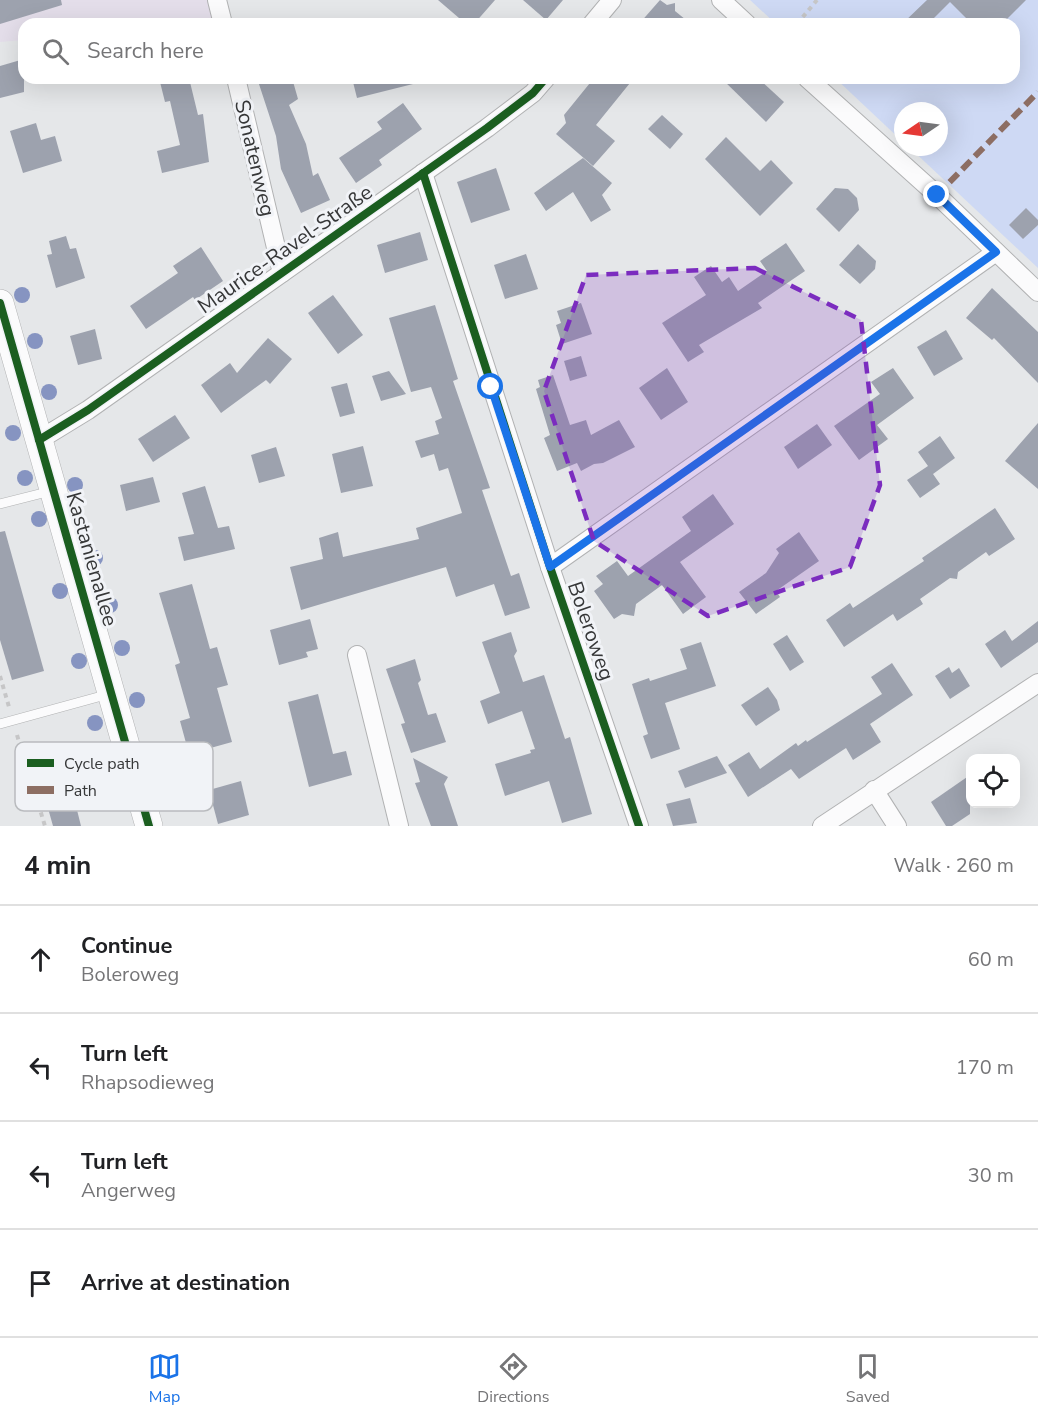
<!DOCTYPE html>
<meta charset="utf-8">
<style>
:root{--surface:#fff;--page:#f2f2f2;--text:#202124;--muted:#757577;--line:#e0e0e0;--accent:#1a73e8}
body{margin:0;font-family:"Nunito Sans",sans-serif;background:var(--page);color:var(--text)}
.controls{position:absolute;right:18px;bottom:18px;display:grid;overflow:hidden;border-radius:12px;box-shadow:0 6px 24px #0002}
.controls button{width:54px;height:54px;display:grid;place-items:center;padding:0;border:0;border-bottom:2px solid var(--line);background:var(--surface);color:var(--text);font:30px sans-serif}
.compass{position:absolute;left:894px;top:102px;width:54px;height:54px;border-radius:50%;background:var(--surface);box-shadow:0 6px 24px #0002;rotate:257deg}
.stop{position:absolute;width:18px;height:18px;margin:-14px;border:4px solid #1a73e8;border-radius:50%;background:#fff}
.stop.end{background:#1a73e8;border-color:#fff;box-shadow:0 2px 6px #0008}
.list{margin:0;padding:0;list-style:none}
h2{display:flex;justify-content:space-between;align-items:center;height:78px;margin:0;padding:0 24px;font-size:26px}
h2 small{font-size:20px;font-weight:400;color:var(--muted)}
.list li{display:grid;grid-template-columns:39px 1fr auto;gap:18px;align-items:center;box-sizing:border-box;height:108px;padding:0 24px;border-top:2px solid var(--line)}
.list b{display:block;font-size:22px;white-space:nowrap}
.list p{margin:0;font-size:20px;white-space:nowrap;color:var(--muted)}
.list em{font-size:20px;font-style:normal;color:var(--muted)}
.icon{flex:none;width:33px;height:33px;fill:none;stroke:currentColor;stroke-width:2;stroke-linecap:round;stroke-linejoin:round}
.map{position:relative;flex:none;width:1038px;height:826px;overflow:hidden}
.search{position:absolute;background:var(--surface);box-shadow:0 6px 24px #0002;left:18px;right:18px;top:18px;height:66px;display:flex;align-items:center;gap:15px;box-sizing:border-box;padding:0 21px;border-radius:18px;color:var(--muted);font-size:22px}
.sheet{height:510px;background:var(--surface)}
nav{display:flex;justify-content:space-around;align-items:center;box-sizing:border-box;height:84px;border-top:2px solid var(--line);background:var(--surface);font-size:16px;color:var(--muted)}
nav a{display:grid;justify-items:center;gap:3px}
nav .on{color:var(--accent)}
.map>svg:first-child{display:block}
.commercial{fill:#e4deea}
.garden{fill:#ced9f4}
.building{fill:#9da2ae}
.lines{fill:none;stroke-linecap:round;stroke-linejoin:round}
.lane-casing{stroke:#b1b2b3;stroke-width:10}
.street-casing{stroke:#b1b2b3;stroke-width:20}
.secondary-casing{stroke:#b1b2b3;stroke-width:28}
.path{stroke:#c6c6c7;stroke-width:4;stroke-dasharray:4.5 4.5;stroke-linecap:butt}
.lane{stroke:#fbfbfc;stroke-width:9}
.street{stroke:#fbfbfc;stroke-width:18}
.secondary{stroke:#fbfbfc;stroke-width:27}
.quiet{stroke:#8d6e63;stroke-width:6;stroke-dasharray:12 6;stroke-linecap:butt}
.cycleway-casing{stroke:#f1f3f7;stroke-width:11}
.cycleway{stroke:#1b5e20;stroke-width:8}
.tree{fill:#8694c1}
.route{stroke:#1a73e8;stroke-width:8}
.marked{fill:#7b2cbf;fill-opacity:0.2;stroke:#7b2cbf;stroke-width:4.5;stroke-dasharray:12 8;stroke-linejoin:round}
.labels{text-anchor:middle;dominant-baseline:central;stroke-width:6;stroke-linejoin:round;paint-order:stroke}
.street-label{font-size:21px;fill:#363738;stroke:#f1f3f7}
.key{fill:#f1f3f7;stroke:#b9bbbe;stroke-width:1.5}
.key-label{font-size:16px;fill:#363738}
</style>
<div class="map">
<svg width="1038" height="826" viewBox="0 0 1038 826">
<rect width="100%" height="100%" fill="#e5e7e9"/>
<path class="commercial" d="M0,0H209L214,24H24V40L0,42Z"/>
<path class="garden" d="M750,0H1038V268L909,147H939V111H903V142L835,78H1014V24H776Z"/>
<g class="building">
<path d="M0,0H61L62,5L0,24Z"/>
<path d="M438,0H495L474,24H466Z"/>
<path d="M523,0H563L546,20Z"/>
<path d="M660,0L667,5L675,3V11L691,24H639Z"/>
<path d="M927,0H1026L1002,24H972L950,2L928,24H902Z"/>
<path d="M24,59V92L0,98V66Z"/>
<path d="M159,78H189L198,115L203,114L209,162L162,173L157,151L180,145L170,101L165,102Z"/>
<path d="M257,78H292L298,99L289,105L306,144L313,176L318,173L330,200L301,213L281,169L276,136Z"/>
<path d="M352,78H412L413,84L357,98Z"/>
<path d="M594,78H634L596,125L615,141L593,166L556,134L566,123L564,115Z"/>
<path d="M721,78H758L784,102L766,122Z"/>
<path d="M403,103L422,129L379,160L382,165L356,183L339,158L382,129L377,122Z"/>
<path d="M662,115L683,134L670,149L648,129Z"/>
<path d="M36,123L41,140L55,136L62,161L23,173L10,131Z"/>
<path d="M726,137L760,171L771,160L793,183L760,216L705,159Z"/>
<path d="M583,158L612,183L602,195L611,210L591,222L573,192L546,211L534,193Z"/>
<path d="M496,168L510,210L471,223L457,182Z"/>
<path d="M835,188L848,189L857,198L859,210L839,232L816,209Z"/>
<path d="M1026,208L1038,220V225L1023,239L1009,225Z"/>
<path d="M420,232L428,260L385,273L377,245Z"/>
<path d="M66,236L70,249L76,248L85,278L56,288L47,255L52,254L49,241Z"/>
<path d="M786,243L805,271L758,303L762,308L699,345L704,352L688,362L662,323L706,295L694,277L711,266L722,282L729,277L738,291L767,271L760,261Z"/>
<path d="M858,244L876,261L875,269L860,284L839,265Z"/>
<path d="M201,247L223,281L195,300L193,297L146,329L130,306L178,273L173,266Z"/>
<path d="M526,254L538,289L505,299L494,265Z"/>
<path d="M992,288L1038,332V383L994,338L992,340L966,318Z"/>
<path d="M333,295L363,335L338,354L308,313Z"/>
<path d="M581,303L592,334L562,344L556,325L561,323L557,311Z"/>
<path d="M435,305L458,379L453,381L490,488L482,490L511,576L519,573L530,608L505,616L494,584L456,597L446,567L301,610L290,567L323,559L319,538L338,532L343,557L419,539L416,528L462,513L448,468L439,471L434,454L421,458L415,441L439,434L435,421L442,418L431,387L411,392L389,318Z"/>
<path d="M95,329L102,359L78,365L70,336Z"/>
<path d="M946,330L963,359L934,376L917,347Z"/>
<path d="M268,338L292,359L270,384L266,380L221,413L201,385L230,363L237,373Z"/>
<path d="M581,356L587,376L570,381L564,361Z"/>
<path d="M667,368L688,402L661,420L639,388Z"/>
<path d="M893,368L914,398L877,425L888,439L859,460L834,426L880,394L871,382Z"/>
<path d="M389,371L406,394L381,401L372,376Z"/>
<path d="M553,375L570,425L586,420L591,435L619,420L635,447L603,463L594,464L581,471L577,463L557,471L544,438L550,435L536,389L540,387L538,380Z"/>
<path d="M347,383L355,413L340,417L331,387Z"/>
<path d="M175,415L190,438L153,462L138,439Z"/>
<path d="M1038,423V489L1005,461Z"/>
<path d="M817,424L832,445L798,469L784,447Z"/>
<path d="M940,436L955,458L933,474L940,484L920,498L907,480L928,466L918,452Z"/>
<path d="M363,446L373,486L341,493L332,454Z"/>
<path d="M276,447L285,476L259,483L251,455Z"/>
<path d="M153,477L160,502L126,511L120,485Z"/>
<path d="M205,486L218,528L229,526L235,549L184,561L178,537L194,534L182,493Z"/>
<path d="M713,494L734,524L680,562L706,597L683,614L662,585L636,604L634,616L622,614L614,619L594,591L603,584L596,576L617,561L628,576L691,531L682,517Z"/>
<path d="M995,508L1015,539L989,556L986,552L958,572L957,579L950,578L920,599L923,604L897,621L893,614L844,647L826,620L850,603L853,608L924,561L922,558Z"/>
<path d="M5,531L44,671L12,680L0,640V532Z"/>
<path d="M799,532L819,561L776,591L780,597L756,614L739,592L766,573L779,553L776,549Z"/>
<path d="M192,584L210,649L217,647L228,685L217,688L232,742L189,754L180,721L190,718L175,665L180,663L159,593Z"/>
<path d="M310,619L318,649L306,652L308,657L279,665L270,630Z"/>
<path d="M1038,621V642L1001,668L985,644L1005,630L1012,641Z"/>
<path d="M511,632L517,651L514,656L523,682L544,675L565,739L570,737L592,814L562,823L549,781L505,796L495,764L531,753L530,750L535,749L522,711L488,724L480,701L500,693L482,642Z"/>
<path d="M787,635L804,662L790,671L773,644Z"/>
<path d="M701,642L716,686L665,703L680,749L651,759L643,736L648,734L632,684L649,678L650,681L687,669L680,649Z"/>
<path d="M415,659L421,680L418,683L428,715L436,713L446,742L411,753L401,724L405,723L386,669Z"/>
<path d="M892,663L913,695L870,724L881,742L853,760L846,748L799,779L791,769L748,797L728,765L749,752L760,769L796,743L798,746L806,740L807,742L882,694L871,677Z"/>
<path d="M949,667L952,673L959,668L970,686L950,699L935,676Z"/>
<path d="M768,687L777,700L780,710L756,726L741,705Z"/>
<path d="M318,694L333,754L346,751L352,775L309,787L288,702Z"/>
<path d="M59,748L63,762L69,760L82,804L76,806L81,826H53L33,755Z"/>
<path d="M717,756L727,773L685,788L678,771Z"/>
<path d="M413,758L448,777L444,784L458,826H431L415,783L420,782Z"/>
<path d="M970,775V814L952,826H946L931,802Z"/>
<path d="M241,781L249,815L218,824L209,790Z"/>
<path d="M690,798L697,823L673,826L666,804Z"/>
</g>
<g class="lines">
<g class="lane-casing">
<g id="lane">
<path d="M0,504L51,491"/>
<path d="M0,724L109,694"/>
</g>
</g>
<g class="street-casing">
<g id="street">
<path d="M217,0L223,24"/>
<path d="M721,0L747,24"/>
<path d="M592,24L612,0"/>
<path d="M236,78L282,273"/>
<path d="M807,78L937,195L1038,292"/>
<path d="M423,173L550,567L639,826"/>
<path d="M39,440L88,410L487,128L533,93L546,78"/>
<path d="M550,567L996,252"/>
<path d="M357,655L399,826"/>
<path d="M874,790L897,826"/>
<path d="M822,826L1038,683"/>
</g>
</g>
<g class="secondary-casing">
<path id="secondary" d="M0,303L149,826"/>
</g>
<g class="path">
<path d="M797,24L817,0"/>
<path d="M0,676L9,707"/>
<path d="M17,735L45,826"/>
</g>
<use href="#lane" class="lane"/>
<use href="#street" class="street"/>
<use href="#secondary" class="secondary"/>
<path class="quiet" d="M937,195L1038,92"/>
<g class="cycleway-casing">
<g id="cycleway">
<path d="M423,173L550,567L639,826"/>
<path d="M0,303L149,826"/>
<path d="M39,440L88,410L487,128L533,93L546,78"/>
</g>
</g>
<use href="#cycleway" class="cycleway"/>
</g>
<g class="tree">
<circle cx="22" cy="295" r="8"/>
<circle cx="35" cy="341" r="8"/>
<circle cx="49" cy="392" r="8"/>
<circle cx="13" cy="433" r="8"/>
<circle cx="25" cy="478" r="8"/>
<circle cx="75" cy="485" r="8"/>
<circle cx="39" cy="519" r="8"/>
<circle cx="95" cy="558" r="8"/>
<circle cx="60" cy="591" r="8"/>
<circle cx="110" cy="605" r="8"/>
<circle cx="122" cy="648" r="8"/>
<circle cx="79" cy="661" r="8"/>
<circle cx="137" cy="700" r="8"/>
<circle cx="95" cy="723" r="8"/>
</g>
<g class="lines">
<path class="route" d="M491,387L550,567L996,252L937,195"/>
</g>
<path class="marked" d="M755,268L861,320L880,485L850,567L708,616L594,541L544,391L586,275Z"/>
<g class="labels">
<g class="street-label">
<text transform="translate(255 158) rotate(77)">Sonatenweg</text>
<text transform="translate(285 249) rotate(-35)">Maurice-Ravel-Straße</text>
<text transform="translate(92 559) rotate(74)">Kastanienallee</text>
<text transform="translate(591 631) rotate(71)">Boleroweg</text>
</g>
</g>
<rect x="15" y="742" width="198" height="69" rx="9" class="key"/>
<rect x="27" y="759" width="27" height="8" fill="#1b5e20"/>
<rect x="27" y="786" width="27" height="8" fill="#8d6e63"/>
<g class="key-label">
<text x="64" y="769">Cycle path</text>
<text x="64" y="796">Path</text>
</g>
</svg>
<div class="controls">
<button><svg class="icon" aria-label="locate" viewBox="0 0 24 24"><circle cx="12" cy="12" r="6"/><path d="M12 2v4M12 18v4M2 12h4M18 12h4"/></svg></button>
</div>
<svg class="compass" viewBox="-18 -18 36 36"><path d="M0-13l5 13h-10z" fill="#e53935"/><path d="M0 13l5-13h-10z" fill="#757577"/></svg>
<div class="stop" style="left:491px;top:387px"></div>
<div class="stop end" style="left:937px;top:195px"></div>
<div class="search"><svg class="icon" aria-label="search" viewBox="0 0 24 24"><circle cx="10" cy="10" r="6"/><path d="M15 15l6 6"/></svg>Search here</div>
</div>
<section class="sheet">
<h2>4 min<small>Walk · 260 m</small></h2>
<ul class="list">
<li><svg class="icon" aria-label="ahead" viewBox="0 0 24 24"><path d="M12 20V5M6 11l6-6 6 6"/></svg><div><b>Continue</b><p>Boleroweg</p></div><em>60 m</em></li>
<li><svg class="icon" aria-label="left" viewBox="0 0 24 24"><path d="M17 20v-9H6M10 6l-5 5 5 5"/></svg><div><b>Turn left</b><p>Rhapsodieweg</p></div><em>170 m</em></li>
<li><svg class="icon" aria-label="left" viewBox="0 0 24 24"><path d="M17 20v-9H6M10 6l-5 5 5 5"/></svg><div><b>Turn left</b><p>Angerweg</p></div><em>30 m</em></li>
<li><svg class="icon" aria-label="arrive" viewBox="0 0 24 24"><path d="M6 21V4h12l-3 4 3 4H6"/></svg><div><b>Arrive at destination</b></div></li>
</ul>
</section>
<nav>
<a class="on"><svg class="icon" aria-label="map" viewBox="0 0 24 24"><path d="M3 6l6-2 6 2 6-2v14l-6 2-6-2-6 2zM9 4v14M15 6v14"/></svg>Map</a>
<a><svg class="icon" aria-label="directions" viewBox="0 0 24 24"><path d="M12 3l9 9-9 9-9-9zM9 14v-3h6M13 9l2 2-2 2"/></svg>Directions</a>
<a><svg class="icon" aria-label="saved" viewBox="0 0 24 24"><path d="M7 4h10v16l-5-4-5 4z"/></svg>Saved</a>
</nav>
